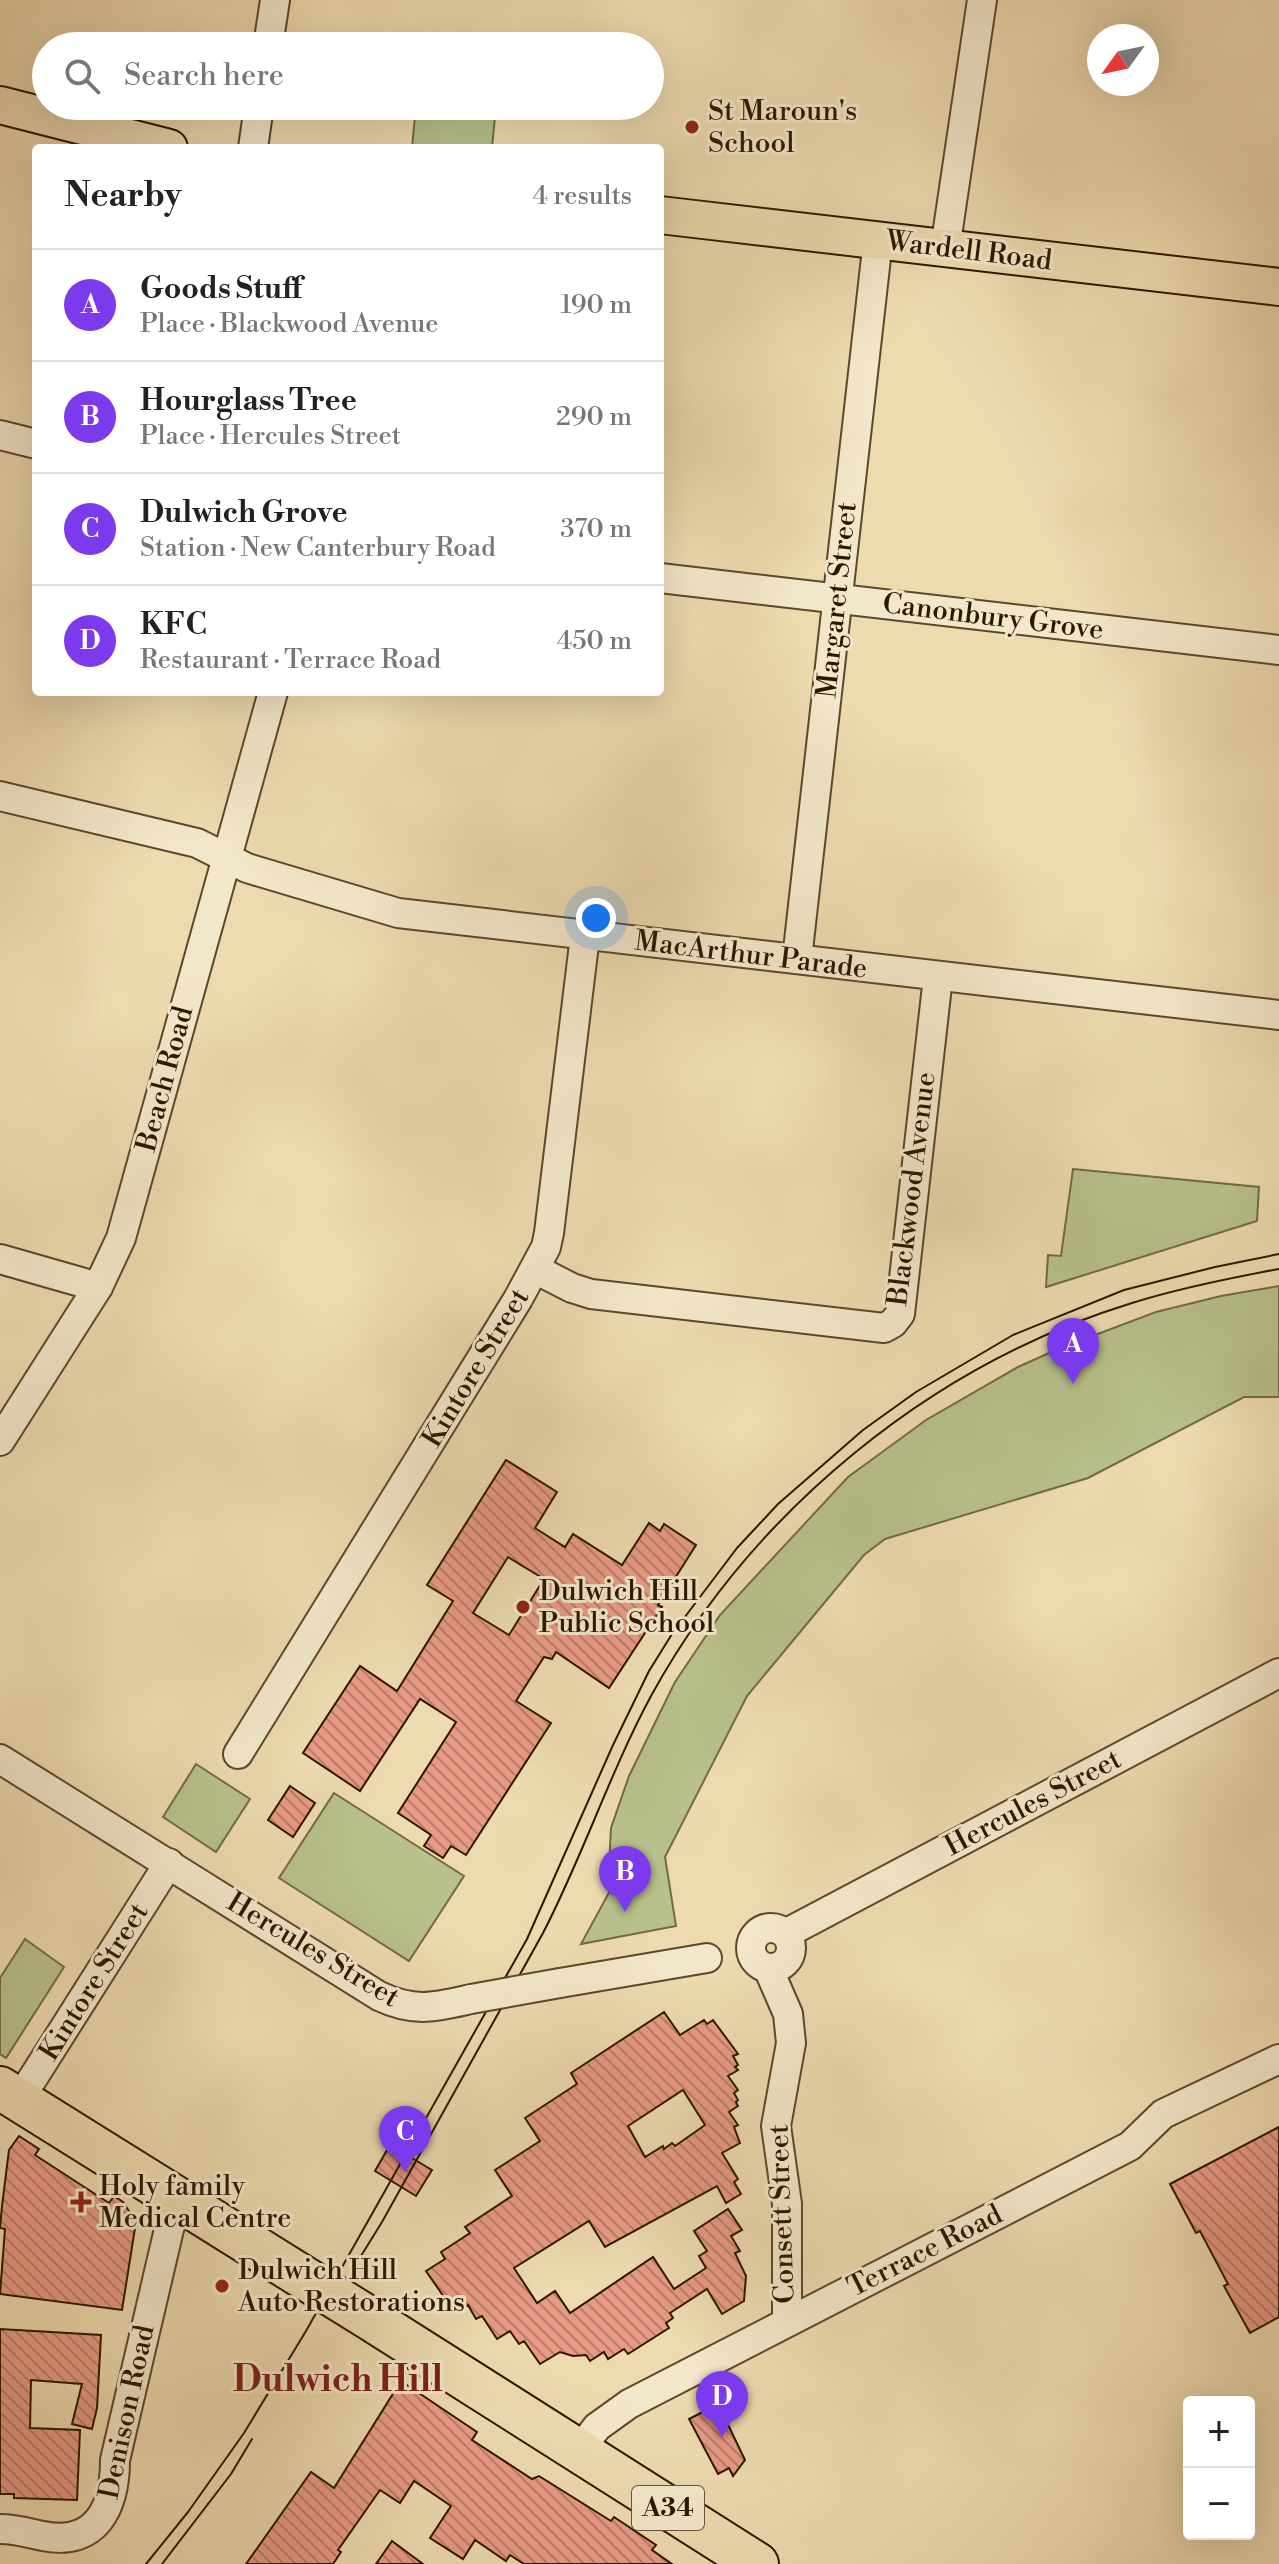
<!DOCTYPE html>
<meta charset="utf-8">
<style>
:root{--surface:#fff;--page:#f2f2f2;--text:#222;--muted:#767676;--line:#e0e0e0;--accent:#7c3aed}
body{margin:0;font-family:"Libre Bodoni",serif;background:var(--page);color:var(--text)}
.controls{position:absolute;right:24px;bottom:24px;display:grid;overflow:hidden;border-radius:8px;box-shadow:0 8px 32px #0002}
.controls button{width:72px;height:72px;display:grid;place-items:center;padding:0;border:0;border-bottom:2px solid var(--line);background:var(--surface);color:var(--text);font:40px sans-serif}
.compass{position:absolute;left:1087px;top:24px;width:72px;height:72px;border-radius:50%;background:var(--surface);box-shadow:0 8px 32px #0002;rotate:237deg}
.you{position:absolute;left:596px;top:918px;width:28px;height:28px;margin:-20px;border:6px solid #fff;border-radius:50%;background:#1a73e8;box-shadow:0 0 0 12px #1a73e833}
.badge{display:grid;place-items:center;width:52px;height:52px;border-radius:50%;background:var(--accent);color:#fff;font-size:26px;font-weight:700}
.pin{position:absolute;translate:-50% -66px;filter:drop-shadow(0 2px 4px #0008)}
.pin::after{content:'';position:absolute;top:42px;width:28px;height:24px;background:inherit;clip-path:polygon(0 0,100% 0,50% 100%)}
.list{margin:0;padding:0;list-style:none}
h2{display:flex;justify-content:space-between;align-items:center;height:104px;margin:0;padding:0 32px;font-size:34px}
h2 small{font-size:26px;font-weight:400;color:var(--muted)}
.list li{display:grid;grid-template-columns:52px 1fr auto;gap:24px;align-items:center;box-sizing:border-box;height:112px;padding:0 32px;border-top:2px solid var(--line)}
.list b{display:block;font-size:30px;white-space:nowrap}
.list p{margin:0;font-size:26px;white-space:nowrap;color:var(--muted)}
.list em{font-size:26px;font-style:normal;color:var(--muted)}
.icon{flex:none;width:44px;height:44px;fill:none;stroke:currentColor;stroke-width:2;stroke-linecap:round;stroke-linejoin:round}
.map{position:relative;flex:none;width:1279px;height:2564px;overflow:hidden}
.search{position:absolute;background:var(--surface);box-shadow:0 8px 32px #0002;left:32px;top:32px;width:632px;height:88px;display:flex;align-items:center;gap:20px;box-sizing:border-box;padding:0 28px;border-radius:44px;color:var(--muted);font-size:30px}
.panel{position:absolute;background:var(--surface);box-shadow:0 8px 32px #0002;left:32px;top:144px;width:632px;height:552px;border-radius:8px}
.map>svg:first-child{display:block}
.green{fill:#b8c08b;stroke:#726b46;stroke-width:2}
.building{fill:url(#building-back-hatch);stroke:#2b1600;stroke-width:2;fill-rule:evenodd}
.lines{fill:none;stroke-linecap:round;stroke-linejoin:round}
.minor-casing{stroke:#5c472c;stroke-width:32}
.major-casing{stroke:#2b1600;stroke-width:40}
.highway-casing{stroke:#2b1600;stroke-width:46}
.minor{stroke:#f3e7cb;stroke-width:28}
.major{stroke:#eddaaf;stroke-width:36}
.highway{stroke:#eddaaf;stroke-width:42}
.tram{stroke:#2b1600;stroke-width:2}
.minor-bridge-casing{stroke:#5c472c;stroke-width:32;stroke-linecap:butt}
.highway-bridge-casing{stroke:#2b1600;stroke-width:46;stroke-linecap:butt}
.minor-bridge{stroke:#f3e7cb;stroke-width:28}
.highway-bridge{stroke:#eddaaf;stroke-width:42}
.poi-dot{fill:#8f2418;stroke:#f3e7cb;stroke-width:3}
.labels{text-anchor:middle;dominant-baseline:central;stroke-width:6;stroke-linejoin:round;paint-order:stroke}
.shield{fill:#f3e7cb;stroke:#67553d;stroke-width:2}
.shield-label{font-size:26px;font-weight:bold;fill:#2b1600}
.poi-label{font-size:28px;fill:#2b1600;stroke:#f3e7cb;text-anchor:start}
.street-label{font-size:28px;fill:#2b1600;stroke:#f3e7cb}
.district-label{font-size:36px;font-weight:bold;fill:#7a1f14;stroke:#f3e7cb}
</style>
<div class="map">
<svg width="1279" height="2564" viewBox="0 0 1279 2564">
<defs>
<pattern id="building-back-hatch" width="6" height="6" patternUnits="userSpaceOnUse" patternTransform="scale(2)"><rect width="6" height="6" fill="#e79a85"/><path d="M-1 5l2 2M0 0l6 6M5-1l2 2" fill="none" stroke="#bb7d6a"/></pattern>
</defs>
<rect width="100%" height="100%" fill="#eddaaf"/>
<filter id="stains"><feTurbulence type="fractalNoise" baseFrequency=".0025" numOctaves="4"/><feColorMatrix values="0 0 0 0 .2 0 0 0 0 .09 0 0 0 0 .02 0 0 0 .5 -.17"/></filter>
<radialGradient id="worn" r=".72"><stop offset=".6" stop-color="#630" stop-opacity="0"/><stop offset="1" stop-color="#630" stop-opacity=".3"/></radialGradient>
<g class="green">
<path d="M416,106H496L492,148H412Z"/>
<path d="M1073,1169L1259,1187L1257,1221L1046,1287L1048,1255L1061,1256Z"/>
<path d="M1279,1286V1397H1244L1088,1478L885,1539L864,1555L747,1696L665,1857L676,1926L581,1944L612,1887L609,1866L611,1828L629,1776L675,1682L720,1615L848,1477L926,1420L1018,1367L1058,1349L1156,1312L1221,1296Z"/>
<path d="M196,1764L250,1799L216,1852L163,1817Z"/>
<path d="M334,1793L464,1876L409,1961L279,1878Z"/>
<path d="M25,1939L64,1967L6,2058L0,2054V1978Z"/>
</g>
<g class="building">
<path d="M506,1460L557,1492L535,1528L565,1547L573,1534L622,1565L649,1523L660,1531L664,1524L696,1545L658,1605L662,1607L609,1688L556,1652L552,1659L544,1657L516,1701L551,1723L466,1855L451,1846L443,1858L424,1846L431,1835L398,1813L456,1722L420,1699L360,1791L303,1753L360,1666L397,1691L453,1601L427,1585ZM508,1557L544,1579L509,1635L473,1613Z"/>
<path d="M290,1786L315,1803L293,1837L268,1820Z"/>
<path d="M664,2012L680,2035L704,2020L707,2024L713,2020L738,2054L733,2056L738,2065L735,2067L738,2070L728,2076L738,2090L734,2093L738,2100L736,2102L738,2106L729,2112L738,2125L734,2127L740,2143L722,2153L738,2179L734,2182L741,2194L726,2203L717,2186L605,2247L589,2221L514,2268L537,2303L555,2291L570,2313L653,2257L674,2289L706,2268L699,2256L707,2251L694,2231L728,2209L742,2230L731,2236L740,2251L735,2253L746,2276L744,2301L722,2314L707,2289L670,2313L673,2318L666,2323L669,2328L628,2354L624,2349L608,2359L604,2352L590,2361L586,2355L573,2356L560,2352L540,2364L524,2341L519,2344L510,2331L497,2339L482,2316L476,2319L468,2305L455,2313L426,2271L445,2259L441,2252L470,2233L465,2227L512,2196L495,2170L540,2141L525,2118L577,2084L571,2073ZM683,2090L705,2125L675,2146L672,2143L664,2149L663,2146L645,2157L628,2126Z"/>
<path d="M1279,2127V2317L1250,2333L1224,2286L1228,2284L1200,2231L1196,2233L1170,2184Z"/>
<path d="M19,2136L39,2149L35,2155L109,2203L114,2196L123,2202L136,2222L122,2310L0,2294L5,2229L0,2228L2,2206L9,2150Z"/>
<path d="M390,2145L432,2170L416,2196L375,2171Z"/>
<path d="M0,2329L101,2335L97,2408L92,2429L72,2424L82,2384L31,2380L30,2428L80,2430L77,2500L14,2498V2494H0Z"/>
<path d="M401,2381L477,2432L472,2440L532,2479L539,2476L611,2521L614,2517L656,2545L652,2550L672,2564H524L510,2555L506,2561L475,2540L463,2559L430,2538L451,2506L414,2481L400,2503L380,2490L338,2550L341,2552L333,2564H246L311,2472L334,2488Z"/>
<path d="M718,2404L745,2460L733,2476L729,2468L718,2474L689,2419Z"/>
<path d="M392,2541L423,2564H376Z"/>
</g>
<g class="lines">
<g class="minor-casing">
<g id="minor">
<path d="M268,46L275,0"/>
<path d="M253,148L259,106"/>
<path d="M945,249L982,0"/>
<path d="M0,435L36,444"/>
<path d="M660,578L1279,650"/>
<path d="M0,796L197,843L247,868L398,913L1279,1015"/>
<path d="M797,959L878,240"/>
<path d="M0,1259L98,1287"/>
<path d="M535,1269L572,1288L591,1294L884,1328L893,1323L900,1314L938,977"/>
<path d="M0,1441L98,1287L121,1238L273,692"/>
<path d="M238,1754L518,1299L546,1247L549,1233L585,936"/>
<path d="M0,1759L379,1996C415,2013 435,2007 471,1999"/>
<circle cx="771" cy="1948" r="20"/>
<path d="M787,1933L1279,1673"/>
<path d="M768,1968L788,2014L791,2043L776,2126L787,2204V2322"/>
<path d="M560,1983L707,1958"/>
<path d="M19,2100L169,1863"/>
<path d="M578,2452L597,2427L629,2404L1130,2146L1163,2114L1279,2059"/>
<path d="M0,2529C16,2529 28,2533 43,2536C97,2547 115,2506 115,2460L170,2225L179,2200"/>
</g>
</g>
<g class="major-casing">
<g id="major">
<path d="M0,105L169,148"/>
<path d="M660,215L1279,287"/>
</g>
</g>
<g class="highway-casing">
<g id="highway">
<path d="M0,2088L298,2274"/>
<path d="M377,2323L757,2564"/>
</g>
</g>
<use href="#minor" class="minor"/>
<use href="#major" class="major"/>
<use href="#highway" class="highway"/>
<g class="tram">
<path d="M356,2264L382,2222L543,1933C583,1856 610,1772 651,1696C752,1512 930,1365 1132,1303C1180,1288 1230,1278 1279,1269"/>
<path d="M146,2564L188,2512L244,2433L306,2331L527,1939L613,1745L649,1671L672,1634L737,1548L778,1504L863,1430L916,1392L1013,1335L1124,1290L1215,1267L1279,1254"/>
<path d="M162,2564L231,2474L252,2439"/>
</g>
<g class="minor-bridge-casing">
<path id="minor-bridge" d="M471,1999L560,1983"/>
</g>
<g class="highway-bridge-casing">
<path id="highway-bridge" d="M298,2274L377,2323"/>
</g>
<use href="#minor-bridge" class="minor-bridge"/>
<use href="#highway-bridge" class="highway-bridge"/>
</g>
<g class="poi-dot">
<circle cx="692" cy="127" r="8"/>
<circle cx="523" cy="1607" r="8"/>
<path d="M77 2190h8v8h8v8h-8v8h-8v-8h-8v-8h8z"/>
<circle cx="222" cy="2286" r="8"/>
</g>
<g class="labels">
<rect class="shield" x="632" y="2486" width="72" height="44" rx="6"/>
<g class="shield-label">
<text x="668" y="2508">A34</text>
</g>
<g class="poi-label">
<text x="708" y="111">St Maroun's<tspan x="708" dy="32">School</tspan></text>
<text x="539" y="1591">Dulwich Hill<tspan x="539" dy="32">Public School</tspan></text>
<text x="99" y="2186">Holy family<tspan x="99" dy="32">Medical Centre</tspan></text>
<text x="238" y="2270">Dulwich Hill<tspan x="238" dy="32">Auto Restorations</tspan></text>
</g>
<g class="street-label">
<text transform="translate(969 251) rotate(7)">Wardell Road</text>
<text transform="translate(837 600) rotate(-84)">Margaret Street</text>
<text transform="translate(993 617) rotate(7)">Canonbury Grove</text>
<text transform="translate(751 955) rotate(7)">MacArthur Parade</text>
<text transform="translate(165 1079) rotate(-75)">Beach Road</text>
<text transform="translate(912 1189) rotate(-83)">Blackwood Avenue</text>
<text transform="translate(476 1368) rotate(-59)">Kintore Street</text>
<text transform="translate(1033 1803) rotate(-28)">Hercules Street</text>
<text transform="translate(313 1950) rotate(31)">Hercules Street</text>
<text transform="translate(94 1982) rotate(-58)">Kintore Street</text>
<text transform="translate(782 2214) rotate(-92)">Consett Street</text>
<text transform="translate(925 2251) rotate(-27)">Terrace Road</text>
<text transform="translate(127 2412) rotate(-78)">Denison Road</text>
</g>
<g class="district-label">
<text x="338" y="2380">Dulwich Hill</text>
</g>
</g>
<rect width="100%" height="100%" filter="url(#stains)"/>
<rect width="100%" height="100%" fill="url(#worn)"/>
</svg>
<div class="controls">
<button>+</button>
<button>−</button>
</div>
<svg class="compass" viewBox="-18 -18 36 36"><path d="M0-13l5 13h-10z" fill="#e53935"/><path d="M0 13l5-13h-10z" fill="#767676"/></svg>
<div class="you"></div>
<div class="pin badge" style="left:1073px;top:1384px">A</div>
<div class="pin badge" style="left:625px;top:1912px">B</div>
<div class="pin badge" style="left:405px;top:2172px">C</div>
<div class="pin badge" style="left:722px;top:2437px">D</div>
<div class="search"><svg class="icon" aria-label="search" viewBox="0 0 24 24"><circle cx="10" cy="10" r="6"/><path d="M15 15l6 6"/></svg>Search here</div>
<section class="panel">
<h2>Nearby<small>4 results</small></h2>
<ul class="list">
<li><span class="badge">A</span><div><b>Goods Stuff</b><p>Place · Blackwood Avenue</p></div><em>190 m</em></li>
<li><span class="badge">B</span><div><b>Hourglass Tree</b><p>Place · Hercules Street</p></div><em>290 m</em></li>
<li><span class="badge">C</span><div><b>Dulwich Grove</b><p>Station · New Canterbury Road</p></div><em>370 m</em></li>
<li><span class="badge">D</span><div><b>KFC</b><p>Restaurant · Terrace Road</p></div><em>450 m</em></li>
</ul>
</section>
</div>
